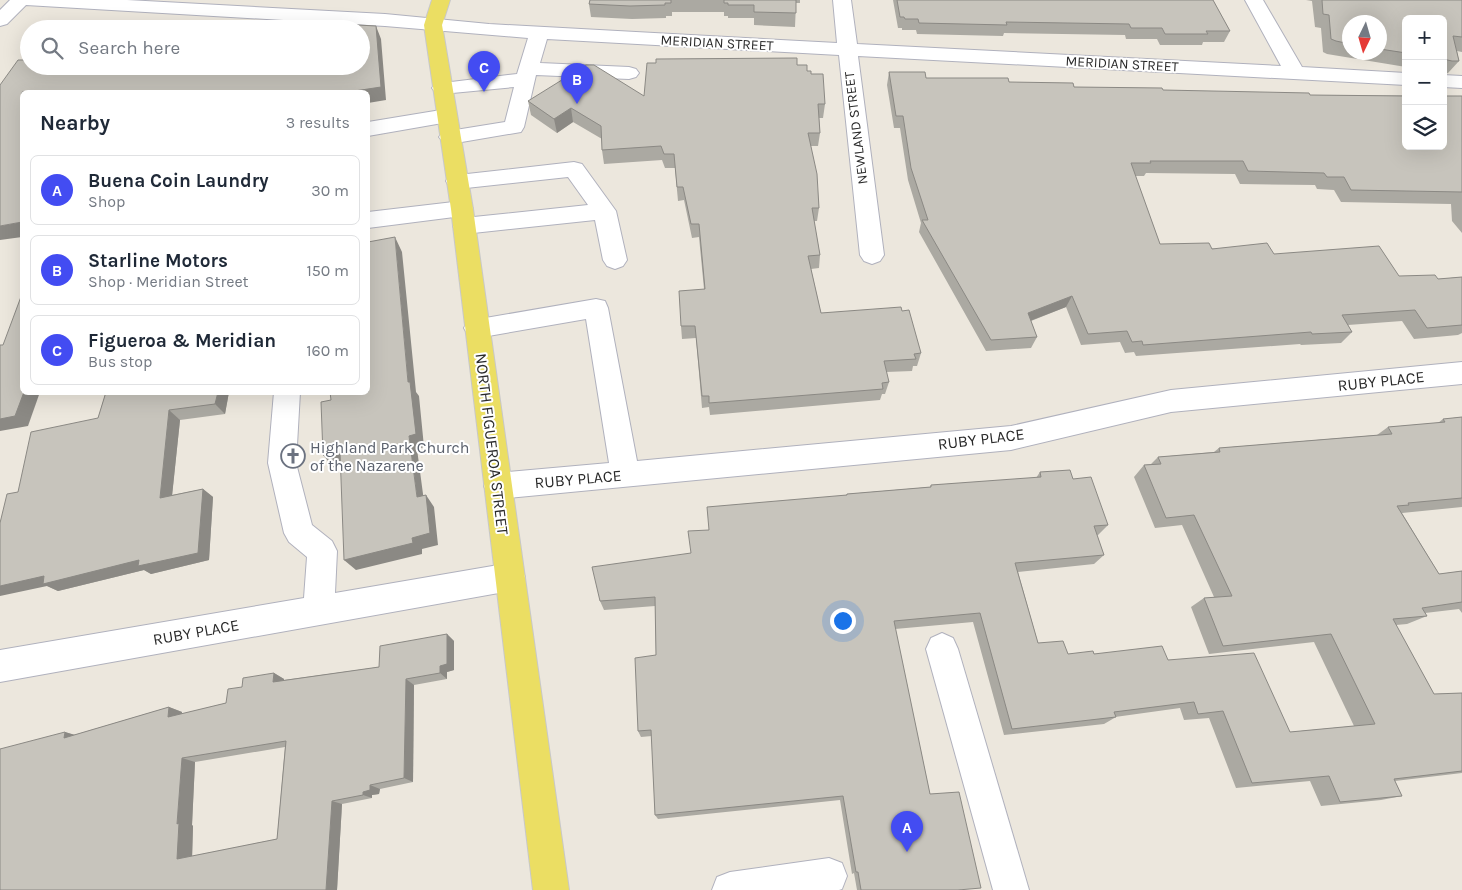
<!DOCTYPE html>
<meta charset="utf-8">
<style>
:root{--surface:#fff;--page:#f6f6f7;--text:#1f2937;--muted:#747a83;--line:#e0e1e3;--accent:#434cf2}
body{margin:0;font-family:Karla,sans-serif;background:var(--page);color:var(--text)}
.controls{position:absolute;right:15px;top:15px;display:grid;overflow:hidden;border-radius:8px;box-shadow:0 5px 20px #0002}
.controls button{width:45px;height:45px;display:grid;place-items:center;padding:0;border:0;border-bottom:1px solid var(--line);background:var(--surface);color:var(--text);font:25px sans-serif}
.compass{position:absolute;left:1342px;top:15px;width:45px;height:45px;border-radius:50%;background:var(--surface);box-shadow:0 5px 20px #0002;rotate:185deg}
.you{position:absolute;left:842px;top:620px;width:18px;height:18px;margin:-12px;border:4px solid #fff;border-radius:50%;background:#1a73e8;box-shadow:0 0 0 8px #1a73e833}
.badge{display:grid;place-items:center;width:32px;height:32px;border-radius:50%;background:var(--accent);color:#fff;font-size:16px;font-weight:700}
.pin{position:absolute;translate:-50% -41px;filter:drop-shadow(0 1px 2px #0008)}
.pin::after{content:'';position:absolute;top:26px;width:18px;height:15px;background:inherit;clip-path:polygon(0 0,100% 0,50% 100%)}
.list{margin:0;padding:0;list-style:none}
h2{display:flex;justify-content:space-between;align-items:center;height:65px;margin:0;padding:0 20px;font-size:21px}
h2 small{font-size:16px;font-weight:400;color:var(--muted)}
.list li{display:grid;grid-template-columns:32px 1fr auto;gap:15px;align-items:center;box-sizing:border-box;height:70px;margin:0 10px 10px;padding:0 10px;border:1px solid var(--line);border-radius:8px}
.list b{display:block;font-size:19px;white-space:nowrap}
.list p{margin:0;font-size:16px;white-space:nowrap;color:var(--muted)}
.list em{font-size:16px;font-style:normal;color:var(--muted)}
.icon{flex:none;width:28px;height:28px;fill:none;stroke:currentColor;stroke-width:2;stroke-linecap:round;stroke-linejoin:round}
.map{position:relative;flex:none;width:1462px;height:890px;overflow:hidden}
.search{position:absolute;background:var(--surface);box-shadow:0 5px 20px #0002;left:20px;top:20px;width:350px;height:55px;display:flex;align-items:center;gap:12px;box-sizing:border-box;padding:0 18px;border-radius:28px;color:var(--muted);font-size:19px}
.panel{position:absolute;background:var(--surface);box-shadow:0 5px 20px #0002;left:20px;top:90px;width:350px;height:305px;border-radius:8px}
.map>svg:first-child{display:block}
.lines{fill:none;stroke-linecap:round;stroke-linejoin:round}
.minor-casing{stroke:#b0b1bd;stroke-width:2}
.major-casing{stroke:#c8c8c8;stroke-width:2}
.minor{fill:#fff;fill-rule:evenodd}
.major{fill:#ebde63;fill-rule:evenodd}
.wall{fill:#aba9a2;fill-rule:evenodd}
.shaded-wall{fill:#8b8984}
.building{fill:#c7c4bc;stroke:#8b8984;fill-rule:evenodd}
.labels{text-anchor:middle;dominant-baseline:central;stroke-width:4;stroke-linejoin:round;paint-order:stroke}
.far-street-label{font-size:14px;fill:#2a2a2a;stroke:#fff}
.street-label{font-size:16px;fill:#2a2a2a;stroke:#fff}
.worship-label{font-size:16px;fill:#5b616d;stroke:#fff;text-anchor:start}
</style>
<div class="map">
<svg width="1462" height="890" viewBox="0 0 1462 890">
<rect width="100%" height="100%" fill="#ece7dd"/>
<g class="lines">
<g class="minor-casing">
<g id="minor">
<path d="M10,0H127L385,14L489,24L837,43L833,0H851L857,44L1281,66L1245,0H1263L1302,67L1406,73V85L858,56L884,255L880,261L872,264L864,261L860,255L839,55L547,39L540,63L629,67L636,69L639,73L636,77L629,79L536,75L524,127L521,132L450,144L443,142L439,137L443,132L505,122L514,87L442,94L435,92L432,88L435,84L517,74L528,38L385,26L26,5L7,24L0,26V10Z"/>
<path d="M1443,75L1462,76V88L1443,87Z"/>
<path d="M447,109L454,111L457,116L454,121L368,136V122Z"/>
<path d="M574,162L582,164L616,211L627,260L623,266L615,269L607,266L603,260L595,220L464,234L456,232L453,226L456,220L464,218L588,205L568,177L457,189L449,186L446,181L449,176Z"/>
<path d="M462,201L470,203L473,209L470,215L368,228V212Z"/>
<path d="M596,299L605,301L608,308L637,461L1011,426L1171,390L1462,362V384L1171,412L1011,450L498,499L488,495L484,486L488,477L498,473L609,463L586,319L477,338L468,335L464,328L468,321Z"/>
<path d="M274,392H300L296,463L312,525L332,541L337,551L335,593L510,563L521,567L525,577L521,587L510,591L0,682V650L304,598L307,557L289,542L284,533L268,463Z"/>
<path d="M942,633L953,638L958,649L1029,890H993L926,649L931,638Z"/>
<path d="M829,858L842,863L847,876L842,889L839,890H712L717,877L730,872Z"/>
</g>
</g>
<g class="major-casing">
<path id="major" d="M432,0H450L442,25L473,209L569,890H533L451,209L424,25Z"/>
</g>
<use href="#minor" class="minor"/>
<use href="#major" class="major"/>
</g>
<g class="wall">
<path d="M590,0H800V3H796L795,27L754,25V18H728V16H724V12H672V16H666V18L632,19L591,17L589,4Z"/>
<path d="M893,0H1213L1230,31L1224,42H1203L1202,45H1160L1157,39H1126L1125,35L1004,33L1003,36L917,34L916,30H902V28H898Z"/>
<path d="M1306,0H1462V52L1457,51L1459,61L1448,73L1443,74V19H1406V67L1327,54L1323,52L1321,28L1315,27L1312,1ZM1350,22H1380V52H1350Z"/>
<path d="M797,65L811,74L825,104L823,118H819L820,133L818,146H811L819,208L817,221H814L820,255L819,268L811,269L821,313L902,311L921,353L917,366H913L912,371L886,372L889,382L885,394H882L880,400L710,415L709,407L702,408L696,338L682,339L681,326L704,289L699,237L692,238L684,200L678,201L675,168H665L662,160L604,164L602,150V139L573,122L557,133L531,115L528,101L644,96Z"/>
<path d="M889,72L926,78L1074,87L1310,95L1462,96V233L1452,221L1451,204L1341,202L1334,190L1317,189L1315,185L1240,184L1235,174L1146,173L1144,176H1135L1160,244L1274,254L1399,276L1438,279L1462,277V333L1458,335L1414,339L1402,321L1348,325L1352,332L1341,343L1301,345L1300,344L1136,356L1134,352L1125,353L1120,342L1081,345L1066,307L1031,321L1037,337L1031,348L986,351L919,232L921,223L908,180L900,128H894L887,85Z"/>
<path d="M106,392H229L225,414L180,420L172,495L203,489L213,497L209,560L151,574L144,570L58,591L47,586L18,492L98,418Z"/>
<path d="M1462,417V507L1402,513L1439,574L1462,571V613L1459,609L1425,613L1427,616L1407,624L1396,625L1434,694L1462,693V773L1395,781L1402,796L1381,800L1321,806L1310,781L1236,788L1209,718L1184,720L1180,708L1115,717H1116L1104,724L1004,735L973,622L895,629L930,794L961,890H857L854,873L852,874L840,800L658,819L655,815L652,736L641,737L638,731L656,655L655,606L604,610L600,601L691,553L709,530L846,495L847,494L930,487L931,485L1036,478L1040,472L1073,479L1108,525L1098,535H1097L1104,555L1094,564L1018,572L1038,643L1068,654H1094L1168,660L1290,732L1354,726L1314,642L1209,654L1191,607L1204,598L1214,597L1182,525L1155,528L1134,477L1144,465L1151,464L1158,457L1214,452L1219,448L1377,435L1388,427L1438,423L1443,419Z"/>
<path d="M447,634L454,641V670L447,672V679L414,685L413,782L380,789L379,794L372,795V798L342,804L337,890H0L65,732L74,735L169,707L182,712V714L226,703L242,687L274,673L284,679V680L379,667ZM285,747L277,839L192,856L193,826L192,825L195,762Z"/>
</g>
<g class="shaded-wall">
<path d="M376,26L381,39L386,100L368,103V92H348Z"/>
<path d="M571,108L573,122L557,133L554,119Z"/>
<path d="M22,222V237L0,240V226Z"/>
<path d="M395,237L402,252L416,392L419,396L424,447L417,449L425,509L417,497L409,436L408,382Z"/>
<path d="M1072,296L1066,307L1022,324L1028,313Z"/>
<path d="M24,392H40L28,426L0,431V419Z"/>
<path d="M218,392H229L225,414L215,404Z"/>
<path d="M169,410L180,420L171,506L160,498Z"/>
<path d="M340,452L350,464L334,468L323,455Z"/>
<path d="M203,489L213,497L209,560L151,574L144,570L58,591L47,586L0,596V586Z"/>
<path d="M426,495L434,507L438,545L422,549V554L356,570L344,560L412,538Z"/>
<path d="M447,634L454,641V670L447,672V679L440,673V666Z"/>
<path d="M274,673L284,679L283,688L273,682Z"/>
<path d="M406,679L414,685L413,782L404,778Z"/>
<path d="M169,707L182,712V722L168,717Z"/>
<path d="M65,732L82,737L64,738Z"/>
<path d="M182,758L195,762L192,825L193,826L192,861L177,859V824Z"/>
<path d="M370,785L380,789L379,794L372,795V798L363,795V792Z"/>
<path d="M332,801L342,804L337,890H326Z"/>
</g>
<g class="building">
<path d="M590,0H671V3H665V5L630,6L589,4Z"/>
<path d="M724,0H796V13L754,12V5H728V3H724Z"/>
<path d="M897,0H1213L1230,31H1206L1208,34H1165L1162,28H1131L1129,24L1006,22L1007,25L919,23L918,19H905L904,17H900Z"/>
<path d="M1322,0H1462V37L1453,36L1459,61H1452L1443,59V19H1406V53L1380,49V22H1350V44L1336,41L1331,39L1329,15L1323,14Z"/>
<path d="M320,23L376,26L381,87L348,92H22V222L0,226V85L18,60H29V66H361V29H317Z"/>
<path d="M213,24L242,26L240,29H137Z"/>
<path d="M797,58V65H807V71H811V74H823L825,104H818L820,133H808L817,174L819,208H812L820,255L808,256L821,313L901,307L902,311L909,310L921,353L914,354L916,359L884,361L889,382L882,383L883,389L709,403V396H702L695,326H681L679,291L705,289L699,224H691L683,187H677L674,154H664L661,146L602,150L601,126L571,108L554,119L528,101L586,65H594L644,96L647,63H656V59Z"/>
<path d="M889,72H925L926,78H1008L1009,82L1073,83L1074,87L1162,88L1163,90L1309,93L1310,95L1406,96V146H1443V96H1462V192L1351,190L1344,177H1327L1324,173L1248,171L1243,161H1150L1151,163H1131L1160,244L1209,243L1212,249L1267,243L1274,254L1379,246L1399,276L1435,275L1438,279L1462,277V325L1427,328L1415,310L1342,315L1352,332L1312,334L1311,332L1143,345L1142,341L1132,342L1127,331L1088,334L1072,296L1028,313L1037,337L991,340L922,220H928L911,168L903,116H896Z"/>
<path d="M395,237L408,382H410L416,434L409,436L417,497L426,495L430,533L412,538L413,543L344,560L340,452L323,455L321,402L331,400L330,392H368V242Z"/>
<path d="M22,294V392H24L15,416L0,419V345H3Z"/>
<path d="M106,392H218L215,404L169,410L160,498L203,489L198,553L138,566L139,560L43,584L44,576L0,586V523L7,494L18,492L31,432L98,418Z"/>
<path d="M1462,417V498L1408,503L1409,505L1397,506L1439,574L1462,571V602L1422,608L1427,616L1393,619L1434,694L1462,693V771L1394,779L1402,796L1340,802L1329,776L1252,783L1223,711L1198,714L1194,702L1114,712L1116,717L1012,729L980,613L894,621L930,794L959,792L981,888L958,890H861L858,872H856L843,796L655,815L651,730L638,731L635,658L656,655L655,597L600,601L592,567L691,553L688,531L709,530L707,507L847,495V494L931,487V485L1041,477L1040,472L1070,470L1073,479L1091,477L1108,525L1094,526L1104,555L1015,563L1038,643L1063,641L1068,654L1093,651L1094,654L1162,646L1168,660L1254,653L1290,732L1375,724L1331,634L1223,646L1204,598L1232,596L1194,515L1166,518L1144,465L1161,464L1158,457L1220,452L1219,448L1392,434L1388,427L1445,422L1443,419Z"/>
<path d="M447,634V664L440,666V673L406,679L404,778L370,785V790L363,792V795L332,801L326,890H0V749L65,732L64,738L169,707L168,717L226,703L228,689L242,687L243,678L274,673L273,682L379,667L380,646ZM286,741L277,839L177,859L179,823L177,824L182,758Z"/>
</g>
<defs>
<g id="church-ring" transform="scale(1.25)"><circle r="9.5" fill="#fff" stroke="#6b7280" stroke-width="1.5"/><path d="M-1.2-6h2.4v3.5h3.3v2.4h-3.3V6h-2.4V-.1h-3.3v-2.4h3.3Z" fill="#6b7280"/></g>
</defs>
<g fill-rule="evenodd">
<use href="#church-ring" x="293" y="456"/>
</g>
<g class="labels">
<g class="far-street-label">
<text transform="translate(717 43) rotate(3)">MERIDIAN STREET</text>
<text transform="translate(1122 64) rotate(3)">MERIDIAN STREET</text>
<text transform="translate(856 128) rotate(-97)">NEWLAND STREET</text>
</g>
<g class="street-label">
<text transform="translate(1381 381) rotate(-6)">RUBY PLACE</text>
<text transform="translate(981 439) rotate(-7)">RUBY PLACE</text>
<text transform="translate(492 444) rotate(83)">NORTH FIGUEROA STREET</text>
<text transform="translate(578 479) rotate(-5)">RUBY PLACE</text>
<text transform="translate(196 632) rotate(-10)">RUBY PLACE</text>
</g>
<g class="worship-label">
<text x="310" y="447">Highland Park Church<tspan x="310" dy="18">of the Nazarene</tspan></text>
</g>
</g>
</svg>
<div class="controls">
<button>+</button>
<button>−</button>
<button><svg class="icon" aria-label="layers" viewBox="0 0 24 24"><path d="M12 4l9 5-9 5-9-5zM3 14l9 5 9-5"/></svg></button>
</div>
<svg class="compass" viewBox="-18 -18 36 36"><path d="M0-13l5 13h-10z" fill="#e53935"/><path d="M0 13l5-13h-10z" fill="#747a83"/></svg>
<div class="you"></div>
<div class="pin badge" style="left:907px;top:852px">A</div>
<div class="pin badge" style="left:577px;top:104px">B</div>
<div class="pin badge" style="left:484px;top:92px">C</div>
<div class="search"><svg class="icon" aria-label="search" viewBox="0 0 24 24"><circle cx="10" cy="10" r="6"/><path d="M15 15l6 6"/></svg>Search here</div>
<section class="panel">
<h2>Nearby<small>3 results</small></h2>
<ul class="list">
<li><span class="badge">A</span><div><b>Buena Coin Laundry</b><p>Shop</p></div><em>30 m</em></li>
<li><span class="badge">B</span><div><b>Starline Motors</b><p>Shop · Meridian Street</p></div><em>150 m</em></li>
<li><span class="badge">C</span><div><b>Figueroa &amp; Meridian</b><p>Bus stop</p></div><em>160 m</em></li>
</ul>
</section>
</div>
